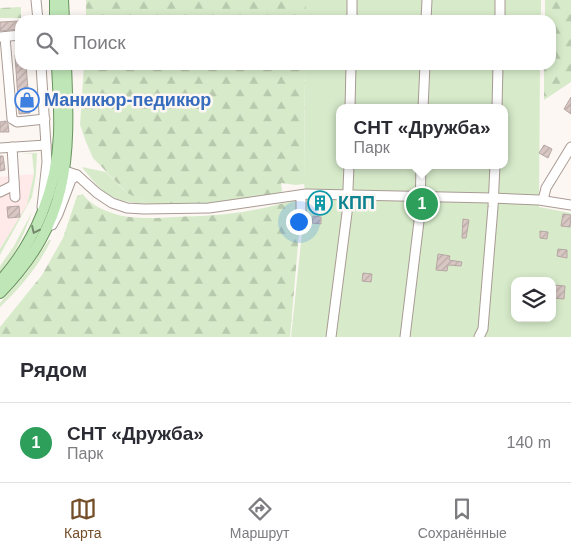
<!DOCTYPE html>
<html lang="ru">
<meta charset="utf-8">
<style>
:root{--surface:#fff;--page:#f7f7f7;--text:#2b2b33;--muted:#7c7c81;--line:#e1e1e2;--accent:#734e29}
body{margin:0;font-family:Helvetica,sans-serif;background:var(--page);color:var(--text)}
.controls{position:absolute;right:15px;bottom:15px;display:grid;overflow:hidden;border-radius:10px;box-shadow:0 2px 8px #0003}
.controls button{width:45px;height:45px;display:grid;place-items:center;padding:0;border:0;border-bottom:1px solid var(--line);background:var(--surface);color:var(--text);font:25px sans-serif}
.you{position:absolute;left:298px;top:221px;width:18px;height:18px;margin:-12px;border:4px solid #fff;border-radius:50%;background:#1a73e8;box-shadow:0 0 0 8px #1a73e833}
.badge{display:grid;place-items:center;width:32px;height:32px;border-radius:50%;background:var(--accent);color:#fff;font-size:16px;font-weight:700}
.pin{position:absolute;translate:-50% -50%;border:2px solid #fff;box-shadow:0 1px 5px #0006}
.popup{position:absolute;left:336px;top:104px;width:172px;height:65px;box-sizing:border-box;display:grid;place-content:center;border-radius:10px;background:var(--surface);filter:drop-shadow(0 1px 4px #0005);font-size:16px;white-space:nowrap;color:var(--muted)}
.popup b{font-size:19px;color:var(--text)}
.popup::after{content:'';position:absolute;left:50%;top:100%;margin-left:-10px;border:10px solid transparent;border-top-color:var(--surface)}
.list{margin:0;padding:0;list-style:none}
h2{display:flex;justify-content:space-between;align-items:center;height:65px;margin:0;padding:0 20px;font-size:21px}
h2 small{font-size:16px;font-weight:400;color:var(--muted)}
.list li{display:grid;grid-template-columns:32px 1fr auto;gap:15px;align-items:center;box-sizing:border-box;height:80px;padding:0 20px;border-top:1px solid var(--line)}
.list b{display:block;font-size:19px;white-space:nowrap}
.list p{margin:0;font-size:16px;white-space:nowrap;color:var(--muted)}
.list em{font-size:16px;font-style:normal;color:var(--muted)}
.icon{flex:none;width:28px;height:28px;fill:none;stroke:currentColor;stroke-width:2;stroke-linecap:round;stroke-linejoin:round}
.map{position:relative;flex:none;width:571px;height:337px;overflow:hidden}
.search{position:absolute;background:var(--surface);box-shadow:0 2px 8px #0003;left:15px;right:15px;top:15px;height:55px;display:flex;align-items:center;gap:12px;box-sizing:border-box;padding:0 18px;border-radius:15px;color:var(--muted);font-size:19px}
.sheet{height:145px;background:var(--surface)}
nav{display:flex;justify-content:space-around;align-items:center;box-sizing:border-box;height:70px;border-top:1px solid var(--line);background:var(--surface);font-size:14px;color:var(--muted)}
nav a{display:grid;justify-items:center;gap:2px}
nav .on{color:var(--accent)}
.map>svg:first-child{display:block}
.industrial{fill:#ffe9e9}
.green{fill:#d7ebca;fill-rule:evenodd}
.forest{fill:url(#forest-firs)}
.building{fill:url(#building-hatch);stroke:#b7a7a4}
.lines{fill:none;stroke-linecap:round;stroke-linejoin:round}
.minor-casing{stroke:#a99b94;stroke-width:11}
.major-casing{stroke:#69935e;stroke-width:12}
.minor{stroke:#fff;stroke-width:9}
.major{stroke:#bee6b6;stroke-width:10}
.oneway{stroke:#768a6e}
.labels{text-anchor:middle;dominant-baseline:central;stroke-width:5;stroke-linejoin:round;paint-order:stroke}
.shop-label{font-size:18px;font-weight:bold;fill:#366cbe;stroke:#fdf7f4;text-anchor:start}
.culture-label{font-size:18px;font-weight:bold;fill:#0d838f;stroke:#fdf7f4;text-anchor:start}
</style>
<div class="map">
<svg width="571" height="337" viewBox="0 0 571 337">
<defs>
<pattern id="forest-firs" width="22" height="20" patternUnits="userSpaceOnUse" patternTransform="scale(1.25)"><rect width="22" height="20" fill="#d7ebca"/><path d="M5 1l3.5 6h-7zM16 11l3.5 6h-7z" fill="#b8c9ad"/></pattern>
<pattern id="building-hatch" width="6" height="6" patternUnits="userSpaceOnUse" patternTransform="scale(1.25)"><rect width="6" height="6" fill="#d8c7c3"/><path d="M-1 1l2-2M0 6l6-6M5 7l2-2" fill="none" stroke="#b9aaa7"/></pattern>
</defs>
<rect width="100%" height="100%" fill="#fdf7f4"/>
<path class="industrial" d="M34,174L27,205L0,249V177Z"/>
<g class="green">
<rect x="306" y="0" width="235" height="20"/>
<path d="M305,65H540L539,207L571,213V337H291L306,194L304,184ZM340,108H504V165H340ZM515,281H552V318H515Z"/>
<path d="M37,153L36,174L32,197L0,255V249L27,205L34,174L32,154H20Z"/>
<path d="M82,167L106,172L127,193L149,204C113,202 104,196 82,167Z"/>
<path d="M32,212C24,234 16,254 0,272V266L14,246Z"/>
<path d="M49,240H51C39,266 20,288 0,307V303L27,272Z"/>
</g>
<g class="forest">
<rect x="86" y="0" width="220" height="20"/>
<path d="M545,0H571V82L544,100V65H551V20H545Z"/>
<path d="M21,7V18H0V8Z"/>
<path d="M84,65H305L304,184L296,185L281,183L282,191L280,193L226,202L199,205L149,204L127,193L93,158L86,142L80,125Z"/>
<path d="M83,194C90,206 110,213 123,216C140,219 159,218 176,217C202,216 228,215 253,210C267,208 280,204 294,200L296,201L300,222L290,337H0V327L42,275L63,238L77,196Z"/>
</g>
<g class="building">
<path d="M20,21V29L0,31V22Z"/>
<path d="M20,54V65H26L30,113L19,114L15,55Z"/>
<path d="M571,97V114L564,109Z"/>
<path d="M6,121L8,124L9,132H0V122Z"/>
<path d="M544,145L552,149L548,158L539,153Z"/>
<path d="M0,156H3L5,170L0,171Z"/>
<path d="M19,206L20,217L8,218L7,207Z"/>
<path d="M563,214L571,215L570,227L561,226Z"/>
<path d="M313,216L321,217V224L312,223Z"/>
<path d="M463,219L469,220L466,238H462Z"/>
<path d="M540,231L548,232L547,239L540,238Z"/>
<path d="M558,249L567,250V258L557,256Z"/>
<path d="M438,254L450,256L449,260L462,262L461,266L448,265L447,271L436,270Z"/>
<path d="M363,273L372,274L371,282L362,281Z"/>
<path d="M553,285L565,286L564,299L552,298Z"/>
</g>
<g class="lines">
<g class="minor-casing">
<g id="minor">
<path d="M36,0L38,20"/>
<path d="M352,20V0"/>
<path d="M426,20L427,0"/>
<path d="M500,20V0"/>
<path d="M0,37L20,35"/>
<path d="M5,37L12,119L17,122L45,119"/>
<path d="M41,65L47,162L42,207"/>
<path d="M350,108L351,65"/>
<path d="M423,108L425,65"/>
<path d="M497,108L498,65"/>
<path d="M12,147L15,197"/>
<path d="M0,148L46,145"/>
<path d="M57,173L65,171L77,175L97,193L112,203L127,208L144,209L209,208L306,194L491,198L539,200L571,205"/>
<path d="M0,192L12,186L14,182"/>
<path d="M301,195V211"/>
<path d="M543,200L546,188L571,147"/>
<path d="M52,225L58,214L71,180L77,175"/>
<path d="M331,337L347,213L349,165"/>
<path d="M405,337L420,213L421,165"/>
<path d="M479,337L483,329L493,207L495,165"/>
</g>
</g>
<g class="major-casing">
<g id="major">
<path d="M55,0V20"/>
<path d="M63,0L64,20"/>
<path d="M0,281C36,241 57,188 59,134C60,111 58,88 57,65"/>
<path d="M0,293C70,221 70,160 66,65"/>
</g>
</g>
<use href="#minor" class="minor"/>
<use href="#major" class="major"/>
</g>
<defs><path id="oneway-chevron" d="M-2-3.5L2.5 0L-2 3.5" fill="none" stroke-width="1.6" stroke-linecap="round" stroke-linejoin="round" transform="scale(1.25)"/></defs>
<use class="oneway" href="#oneway-chevron" transform="translate(35 230) rotate(115)"/>
<defs>
<g id="shop-ring" transform="scale(1.25)"><circle r="9.5" fill="#fdf7f4" stroke="#3f7fe0" stroke-width="1.5"/><path d="M-5-2.5h2.3a2.7 3.5 0 0 1 5.4 0H5L5.5 6h-11ZM-1.5-2.5h3a1.5 2.3 0 0 0-3 0Z" fill="#3f7fe0"/></g>
<g id="building-ring" transform="scale(1.25)"><circle r="9.5" fill="#fdf7f4" stroke="#0f9aa8" stroke-width="1.5"/><path d="M-4-6H4V6H1V3H-1V6H-4ZM-2.5-4.3h1.7v1.8h-1.7ZM.8-4.3h1.7v1.8H.8ZM-2.5-1h1.7V.8h-1.7ZM.8-1h1.7V.8H.8Z" fill="#0f9aa8"/></g>
</defs>
<g fill-rule="evenodd">
<use href="#shop-ring" x="27" y="100"/>
<use href="#building-ring" x="320" y="203"/>
</g>
<g class="labels">
<g class="shop-label">
<text x="44" y="100">Маникюр-педикюр</text>
</g>
<g class="culture-label">
<text x="338" y="203">КПП</text>
</g>
</g>
</svg>
<div class="controls">
<button><svg class="icon" aria-label="layers" viewBox="0 0 24 24"><path d="M12 4l9 5-9 5-9-5zM3 14l9 5 9-5"/></svg></button>
</div>
<div class="you"></div>
<div class="pin badge" style="left:422px;top:204px;background:#2e9e5b">1</div>
<div class="popup"><b>СНТ «Дружба»</b>Парк</div>
<div class="search"><svg class="icon" aria-label="search" viewBox="0 0 24 24"><circle cx="10" cy="10" r="6"/><path d="M15 15l6 6"/></svg>Поиск</div>
</div>
<section class="sheet">
<h2>Рядом<small></small></h2>
<ul class="list">
<li><span class="badge" style="background:#2e9e5b">1</span><div><b>СНТ «Дружба»</b><p>Парк</p></div><em>140 m</em></li>
</ul>
</section>
<nav>
<a class="on"><svg class="icon" aria-label="map" viewBox="0 0 24 24"><path d="M3 6l6-2 6 2 6-2v14l-6 2-6-2-6 2zM9 4v14M15 6v14"/></svg>Карта</a>
<a><svg class="icon" aria-label="directions" viewBox="0 0 24 24"><path d="M12 3l9 9-9 9-9-9zM9 14v-3h6M13 9l2 2-2 2"/></svg>Маршрут</a>
<a><svg class="icon" aria-label="saved" viewBox="0 0 24 24"><path d="M7 4h10v16l-5-4-5 4z"/></svg>Сохранённые</a>
</nav>
